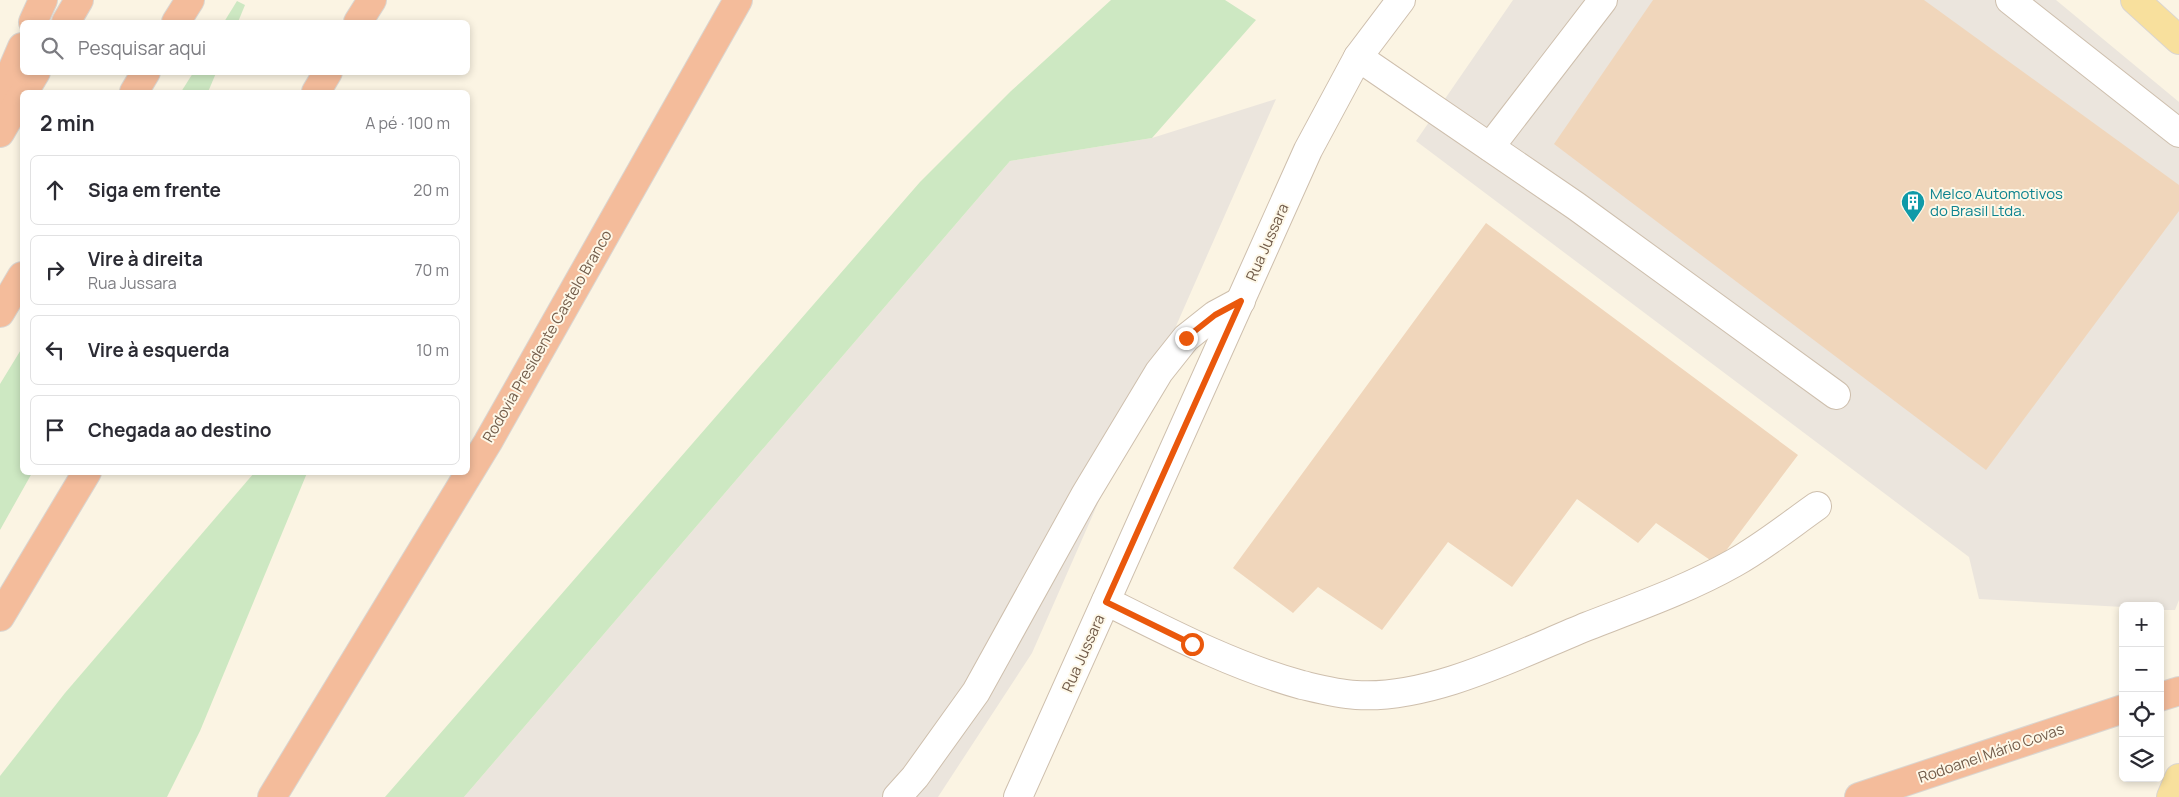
<!DOCTYPE html>
<html lang="pt">
<meta charset="utf-8">
<style>
:root{--surface:#fff;--page:#f2f2f3;--text:#2b2b33;--muted:#7c7c81;--line:#e1e1e2}
body{margin:0;font-family:Manrope,sans-serif;background:var(--page);color:var(--text)}
.controls{position:absolute;right:15px;bottom:15px;display:grid;overflow:hidden;border-radius:8px;box-shadow:0 2px 8px #0003}
.controls button{width:45px;height:45px;display:grid;place-items:center;padding:0;border:0;border-bottom:1px solid var(--line);background:var(--surface);color:var(--text);font:25px sans-serif}
.stop{position:absolute;width:15px;height:15px;margin:-11px;border:4px solid #ea580c;border-radius:50%;background:#fff}
.stop.end{background:#ea580c;border-color:#fff;box-shadow:0 1px 5px #0008}
.list{margin:0;padding:0;list-style:none}
h2{display:flex;justify-content:space-between;align-items:center;height:65px;margin:0;padding:0 20px;font-size:21px}
h2 small{font-size:16px;font-weight:400;color:var(--muted)}
.list li{display:grid;grid-template-columns:32px 1fr auto;gap:15px;align-items:center;box-sizing:border-box;height:70px;margin:0 10px 10px;padding:0 10px;border:1px solid var(--line);border-radius:8px}
.list b{display:block;font-size:19px;white-space:nowrap}
.list p{margin:0;font-size:16px;white-space:nowrap;color:var(--muted)}
.list em{font-size:16px;font-style:normal;color:var(--muted)}
.icon{flex:none;width:28px;height:28px;fill:none;stroke:currentColor;stroke-width:2;stroke-linecap:round;stroke-linejoin:round}
.map{position:relative;flex:none;width:2179px;height:797px;overflow:hidden}
.search{position:absolute;background:var(--surface);box-shadow:0 2px 8px #0003;left:20px;top:20px;width:450px;height:55px;display:flex;align-items:center;gap:12px;box-sizing:border-box;padding:0 18px;border-radius:8px;color:var(--muted);font-size:19px}
.panel{position:absolute;background:var(--surface);box-shadow:0 2px 8px #0003;left:20px;top:90px;width:450px;height:385px;border-radius:8px}
.map>svg:first-child{display:block}
.industrial{fill:#ebe5dd}
.green{fill:#cde8c2}
.building{fill:#f0d6bb}
.lines{fill:none;stroke-linecap:round;stroke-linejoin:round}
.minor-casing{stroke:#cebfad;stroke-width:30}
.major-casing{stroke:#dad5d0;stroke-width:30}
.highway-casing{stroke:#dad5d0;stroke-width:30}
.minor{stroke:#fff;stroke-width:28}
.major{stroke:#f8e09d;stroke-width:28}
.highway{stroke:#f4bc9b;stroke-width:28}
.route{stroke:#ea580c;stroke-width:6}
.labels{text-anchor:middle;dominant-baseline:central;stroke-width:4;stroke-linejoin:round;paint-order:stroke}
.culture-label{font-size:15px;fill:#0d838f;stroke:#fef8e8;text-anchor:start}
.street-label{font-size:15px;fill:#725c4a;stroke:#fef8e8}
</style>
<div class="map">
<svg width="2179" height="797" viewBox="0 0 2179 797">
<rect width="100%" height="100%" fill="#fbf4e3"/>
<g class="industrial">
<path d="M1513,0H2056L2179,102V600L2175,610H2160V606H2123V607L1979,599L1969,557L1416,141Z"/>
<path d="M1276,99L1032,653L938,797H464L1010,161L1152,138Z"/>
</g>
<g class="green">
<path d="M1111,0H1225L1256,20L1152,138L1010,161L464,797H385L920,182L1011,91Z"/>
<path d="M237,1L245,5L238,22H224Z"/>
<path d="M193,73H216L208,92H181Z"/>
<path d="M22,348V472L32,473L0,530V384Z"/>
<path d="M254,473H307L200,731L167,797H0V776L65,693Z"/>
</g>
<g class="building">
<path d="M1653,0H1924L2179,185V211L1986,470L1554,144Z"/>
<path d="M1486,223L1798,455L1716,564L1656,523L1638,543L1577,499L1512,587L1448,542L1382,630L1318,587L1293,613L1233,568Z"/>
</g>
<g class="lines">
<g class="minor-casing">
<g id="minor">
<path d="M2010,0L2179,133"/>
<path d="M1358,57L1576,206L1836,395"/>
<path d="M1490,147L1603,0"/>
<path d="M1106,601C1170,633 1233,666 1302,685C1319,689 1338,694 1356,695C1431,700 1519,654 1588,626C1637,607 1688,589 1734,563C1763,547 1790,525 1817,506"/>
<path d="M897,797L915,777L976,692L1085,495L1159,372L1186,338L1215,315L1241,301"/>
<path d="M1018,797L1308,150L1358,57L1401,0"/>
</g>
</g>
<g class="major-casing">
<g id="major">
<path d="M2135,0L2179,40"/>
<path d="M2171,797L2179,778"/>
</g>
</g>
<g class="highway-casing">
<g id="highway">
<path d="M33,22L43,0"/>
<path d="M66,22L79,0"/>
<path d="M176,22L190,0"/>
<path d="M358,22L372,0"/>
<path d="M24,92L36,72"/>
<path d="M134,92L146,72"/>
<path d="M316,92L328,72"/>
<path d="M0,98L22,47"/>
<path d="M0,133L22,95"/>
<path d="M0,313L22,276"/>
<path d="M0,617L87,472"/>
<path d="M2160,697L2179,691"/>
<path d="M272,797L488,442L738,0"/>
<path d="M1859,797L2123,709"/>
</g>
</g>
<use href="#minor" class="minor"/>
<use href="#major" class="major"/>
<use href="#highway" class="highway"/>
</g>
<g class="lines">
<path class="route" d="M1186,338L1215,315L1241,301L1106,602L1192,644"/>
</g>
<defs>
<g id="building-pin" transform="scale(1.25)"><path d="M0 17L-7.5 6A9.5 9.5 0 1 1 7.5 6Z" fill="#0f9aa8" stroke="#fef8e8"/><path d="M-4-6H4V6H1V3H-1V6H-4ZM-2.5-4.3h1.7v1.8h-1.7ZM.8-4.3h1.7v1.8H.8ZM-2.5-1h1.7V.8h-1.7ZM.8-1h1.7V.8H.8Z" fill="#fff"/></g>
</defs>
<g fill-rule="evenodd">
<use href="#building-pin" x="1913" y="202"/>
</g>
<g class="labels">
<g class="culture-label">
<text x="1930" y="193">Melco Automotivos<tspan x="1930" dy="17">do Brasil Ltda.</tspan></text>
</g>
<g class="street-label">
<text transform="translate(1267 242) rotate(-66)">Rua Jussara</text>
<text transform="translate(547 336) rotate(-60)">Rodovia Presidente Castelo Branco</text>
<text transform="translate(1083 653) rotate(-66)">Rua Jussara</text>
<text transform="translate(1991 753) rotate(-19)">Rodoanel Mário Covas</text>
</g>
</g>
</svg>
<div class="controls">
<button>+</button>
<button>−</button>
<button><svg class="icon" aria-label="locate" viewBox="0 0 24 24"><circle cx="12" cy="12" r="6"/><path d="M12 2v4M12 18v4M2 12h4M18 12h4"/></svg></button>
<button><svg class="icon" aria-label="layers" viewBox="0 0 24 24"><path d="M12 4l9 5-9 5-9-5zM3 14l9 5 9-5"/></svg></button>
</div>
<div class="stop" style="left:1192px;top:644px"></div>
<div class="stop end" style="left:1186px;top:338px"></div>
<div class="search"><svg class="icon" aria-label="search" viewBox="0 0 24 24"><circle cx="10" cy="10" r="6"/><path d="M15 15l6 6"/></svg>Pesquisar aqui</div>
<section class="panel">
<h2>2 min<small>A pé · 100 m</small></h2>
<ul class="list">
<li><svg class="icon" aria-label="ahead" viewBox="0 0 24 24"><path d="M12 20V5M6 11l6-6 6 6"/></svg><div><b>Siga em frente</b></div><em>20 m</em></li>
<li><svg class="icon" aria-label="right" viewBox="0 0 24 24"><path d="M7 20v-9h11M14 6l5 5-5 5"/></svg><div><b>Vire à direita</b><p>Rua Jussara</p></div><em>70 m</em></li>
<li><svg class="icon" aria-label="left" viewBox="0 0 24 24"><path d="M17 20v-9H6M10 6l-5 5 5 5"/></svg><div><b>Vire à esquerda</b></div><em>10 m</em></li>
<li><svg class="icon" aria-label="arrive" viewBox="0 0 24 24"><path d="M6 21V4h12l-3 4 3 4H6"/></svg><div><b>Chegada ao destino</b></div></li>
</ul>
</section>
</div>
